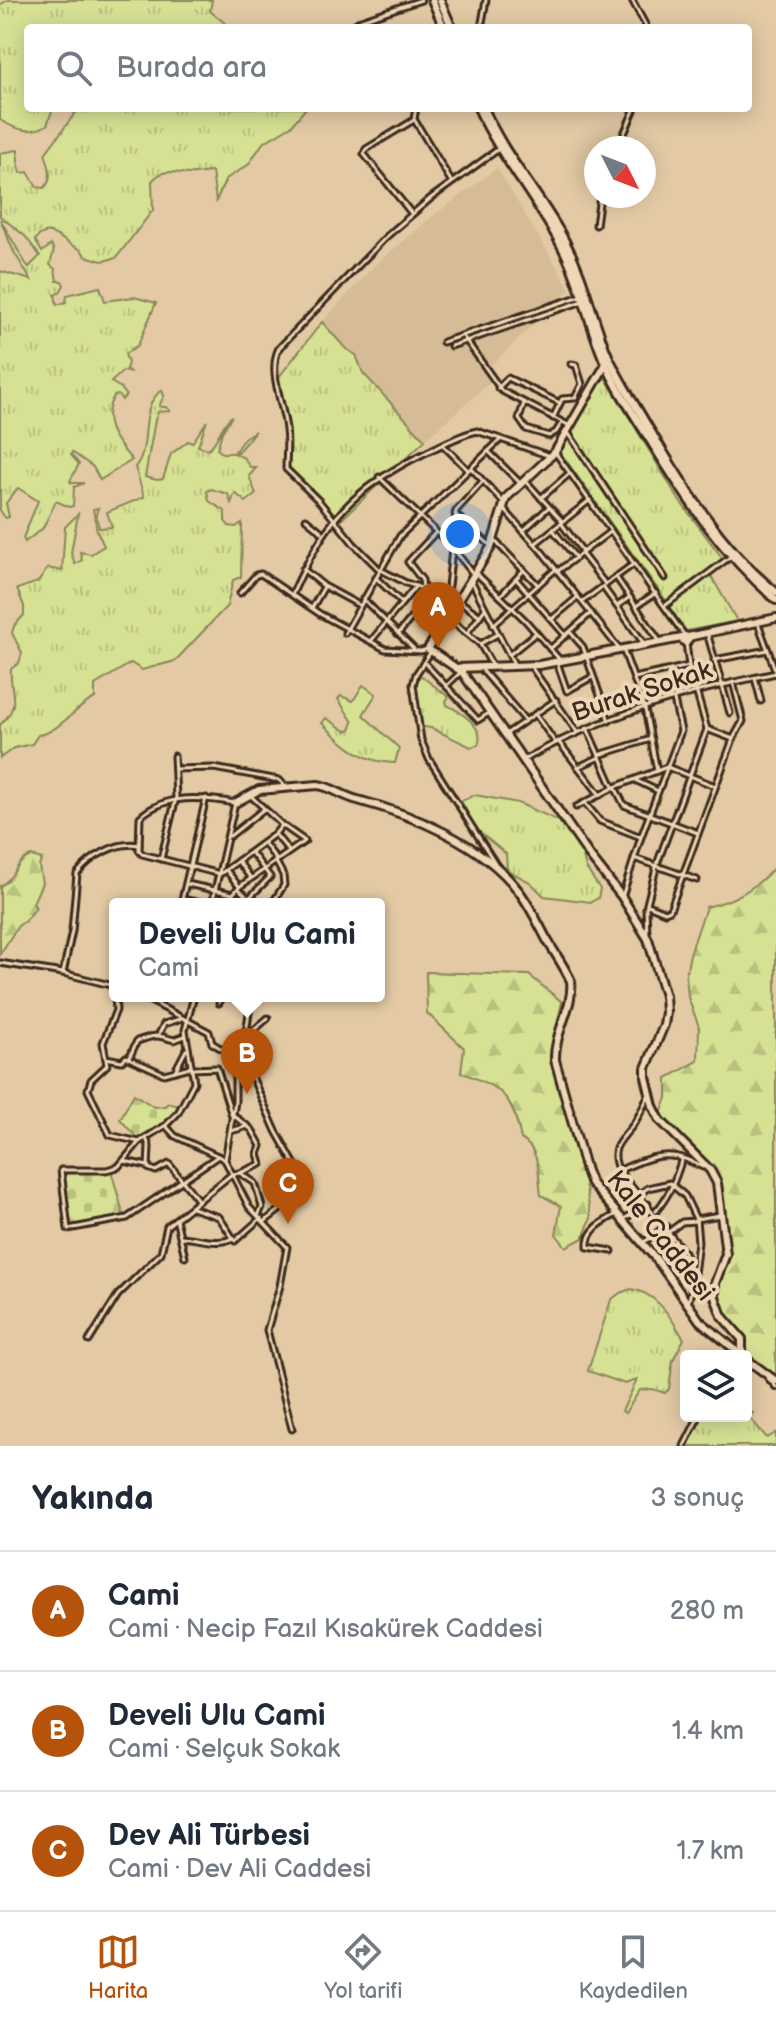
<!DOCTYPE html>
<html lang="tr">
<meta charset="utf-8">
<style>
:root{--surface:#fff;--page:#f2f2f3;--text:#1f2937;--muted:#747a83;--line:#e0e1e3;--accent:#b45309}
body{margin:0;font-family:"Balsamiq Sans",sans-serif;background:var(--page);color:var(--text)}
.controls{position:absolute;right:24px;bottom:24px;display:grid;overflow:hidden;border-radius:8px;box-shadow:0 4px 20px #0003}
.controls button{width:72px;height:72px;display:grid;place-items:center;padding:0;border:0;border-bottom:2px solid var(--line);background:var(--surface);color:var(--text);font:40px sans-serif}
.compass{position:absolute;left:584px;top:136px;width:72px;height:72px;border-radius:50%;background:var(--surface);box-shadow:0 4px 20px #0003;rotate:132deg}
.you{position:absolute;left:460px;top:534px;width:28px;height:28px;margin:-20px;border:6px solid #fff;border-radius:50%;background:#1a73e8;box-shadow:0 0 0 12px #1a73e833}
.badge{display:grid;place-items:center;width:52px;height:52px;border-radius:50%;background:var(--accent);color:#fff;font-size:26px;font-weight:700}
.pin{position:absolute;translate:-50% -66px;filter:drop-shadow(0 2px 4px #0008)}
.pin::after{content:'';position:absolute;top:42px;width:28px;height:24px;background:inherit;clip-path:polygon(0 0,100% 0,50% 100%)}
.popup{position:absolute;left:109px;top:898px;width:276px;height:104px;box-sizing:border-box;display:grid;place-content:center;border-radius:8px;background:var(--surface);filter:drop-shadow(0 2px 6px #0005);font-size:26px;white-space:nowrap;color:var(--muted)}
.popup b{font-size:30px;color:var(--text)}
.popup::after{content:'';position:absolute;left:50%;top:100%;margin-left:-16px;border:16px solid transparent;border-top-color:var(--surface)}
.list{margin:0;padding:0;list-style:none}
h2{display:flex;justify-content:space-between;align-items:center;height:104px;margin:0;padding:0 32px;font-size:34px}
h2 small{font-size:26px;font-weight:400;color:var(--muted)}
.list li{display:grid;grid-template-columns:52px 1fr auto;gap:24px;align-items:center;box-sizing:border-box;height:120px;padding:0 32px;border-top:2px solid var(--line)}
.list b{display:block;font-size:30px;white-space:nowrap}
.list p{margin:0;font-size:26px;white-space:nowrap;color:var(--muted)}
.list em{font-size:26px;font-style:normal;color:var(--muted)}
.icon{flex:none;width:44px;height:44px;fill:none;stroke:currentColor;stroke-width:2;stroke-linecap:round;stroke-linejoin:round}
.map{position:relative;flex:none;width:776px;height:1446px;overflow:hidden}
.search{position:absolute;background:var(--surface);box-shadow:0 4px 20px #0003;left:24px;right:24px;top:24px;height:88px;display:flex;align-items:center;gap:20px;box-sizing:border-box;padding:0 28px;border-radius:8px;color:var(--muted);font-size:30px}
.sheet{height:464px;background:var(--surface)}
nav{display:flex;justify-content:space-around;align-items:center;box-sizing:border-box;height:112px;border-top:2px solid var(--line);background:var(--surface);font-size:22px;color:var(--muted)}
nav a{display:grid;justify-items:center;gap:4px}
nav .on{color:var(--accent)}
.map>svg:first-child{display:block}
.built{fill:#d5bc96}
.grass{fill:url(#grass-tufts);stroke:#888659;stroke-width:2}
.forest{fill:url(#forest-firs);stroke:#888659;stroke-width:2}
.cemetery{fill:url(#cemetery-stones);stroke:#888659;stroke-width:2}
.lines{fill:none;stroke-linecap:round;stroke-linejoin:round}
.street-casing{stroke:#3b2a1e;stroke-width:9}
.secondary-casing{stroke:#3b2a1e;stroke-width:12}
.street{stroke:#eed6b6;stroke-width:3}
.secondary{stroke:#eed6b6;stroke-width:6}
.labels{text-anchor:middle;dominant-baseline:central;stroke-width:8;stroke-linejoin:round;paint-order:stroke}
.street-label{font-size:26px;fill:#3b2a1e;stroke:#eed6b6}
</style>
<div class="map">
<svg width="776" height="1446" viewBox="0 0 776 1446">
<defs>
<pattern id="grass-tufts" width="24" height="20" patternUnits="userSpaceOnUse" patternTransform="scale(2)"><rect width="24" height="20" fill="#d6e194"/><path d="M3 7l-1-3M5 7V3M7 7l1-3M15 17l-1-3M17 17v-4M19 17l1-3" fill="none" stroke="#b9c17f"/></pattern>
<pattern id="forest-firs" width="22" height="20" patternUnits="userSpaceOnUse" patternTransform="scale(2)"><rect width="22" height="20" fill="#d6e194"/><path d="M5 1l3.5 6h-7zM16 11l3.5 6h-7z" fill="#b9c17f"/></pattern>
<pattern id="cemetery-stones" width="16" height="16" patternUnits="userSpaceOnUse" patternTransform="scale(2)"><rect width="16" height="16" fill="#d6e194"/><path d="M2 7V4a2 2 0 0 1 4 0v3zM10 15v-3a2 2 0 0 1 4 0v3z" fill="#b9c17f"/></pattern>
</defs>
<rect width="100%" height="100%" fill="#e3caa5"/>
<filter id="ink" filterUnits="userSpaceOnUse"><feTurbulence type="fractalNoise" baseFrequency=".0125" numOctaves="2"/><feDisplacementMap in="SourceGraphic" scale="16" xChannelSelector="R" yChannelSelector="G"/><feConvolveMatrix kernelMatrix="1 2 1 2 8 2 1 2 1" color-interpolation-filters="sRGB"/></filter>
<g filter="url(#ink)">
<path class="built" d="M497,168L570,289L484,372L492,381L425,440L363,373L356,355L346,349L322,322L375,265L433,216Z"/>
<g class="grass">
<path d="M8,0H212L210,11L231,28H28V108H53L47,125C30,135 15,129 0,120V5Z"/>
<path d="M79,108H306L291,126L263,143L248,165L226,179L216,201L212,172C205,172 197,175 190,174C175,173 164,167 152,181L153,210L116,258L102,261L85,256C81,247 77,249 70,244C57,236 47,225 35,240L42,252L51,245L54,250L50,265L55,269L57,281H62L64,285L60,292L55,295L57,305L66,302L67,295L100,287L105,301L134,297L156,303L138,345L125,354L128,363L126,369L131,373L123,371L111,382L121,388L126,395L122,400L118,395L114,396C99,421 115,441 132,460L100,480L93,467L72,452L71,455L79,464L70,481L72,483H84L74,487L73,506L69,507L56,501L43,528L25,542L23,538L38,501L18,488L6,503L9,517L5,518L0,510V271L31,280L14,252L0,219L26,264L29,267L40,256L25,236L0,216V153L18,150V162L21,173L28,172L37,187L44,188C54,180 49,164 45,154Z"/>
<path d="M322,322L346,349L356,355L363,373L425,440L341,520L289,469L290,432L279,377Z"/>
<path d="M602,379H606L679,500L723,559L667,602L560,452Z"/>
<path d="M162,390L164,396L159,406L168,408L170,411L158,412L155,420L145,477L157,480L163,479L171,454L188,441L192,443L207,421L198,446L208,449C219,442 221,423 232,416L222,432L217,449L222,453H234L244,438L255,431L236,454L244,458L250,467H257L249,476L256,494L246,502L235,493L231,503L228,494L211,489L207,491L209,501L225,511V521L229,526L236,527L242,523L241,577L233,580L227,606L175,661L142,670L131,663L95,685V698C75,707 57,734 38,735L32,744L14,748L0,758V725C23,703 9,695 11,669L19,663L22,653L12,633L14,626L24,615V606L17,589L38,582L48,568L62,571L65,527L78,514L71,553L75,564L82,560L80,552L91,554L104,546L97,531L93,509L98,508L96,514L99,528L112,527L107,512L144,497L135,467C153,446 137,407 162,390Z"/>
<path d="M710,574L737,621L686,631L668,605Z"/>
<path d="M416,672L449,697L446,701L447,705C461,712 486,728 478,745L471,747L431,728L416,726L411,687Z"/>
<path d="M363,685L376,694L363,715L399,748L395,763C363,763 343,744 322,723L326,718L346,731L350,730L353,722L338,699L341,696L353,701Z"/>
<path d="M475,795L518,803L559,821L581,850L586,868L600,889L598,898L591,902L544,896L530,882L507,870L506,854L477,830L461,801Z"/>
<path d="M631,1289C658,1293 671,1318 684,1339L673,1360L669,1389L665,1393L653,1389L640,1390L625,1413L622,1411L637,1380L625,1384L588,1371L611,1300L620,1293Z"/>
<path d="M746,1410L753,1413L749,1417L767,1438L776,1433V1446H688L691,1435L703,1416H746Z"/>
</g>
<g class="forest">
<path d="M31,856L42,859L39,866L42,883L33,903L36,908L25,921L18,926L0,954V886C15,879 15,861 31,856Z"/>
<path d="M776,865V1381L747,1356L744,1338L726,1318L718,1301L717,1283L728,1257L722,1220L720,1185L660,1116L667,1098V1078L698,1061L699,1027L688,997L686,975L690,954L706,907C734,901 758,887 776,865Z"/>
<path d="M426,972L529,975L562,1002L550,1056L585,1183L591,1218L583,1238L566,1247L556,1234L561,1206L541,1195C538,1175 541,1150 521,1139C511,1091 502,1090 461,1072L464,1048L427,1013Z"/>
</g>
<g class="cemetery">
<path d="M134,1094L154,1107L165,1106L168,1103L179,1106L164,1123L137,1138L120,1119Z"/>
<path d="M111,1170L124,1217L69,1225L63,1171Z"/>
</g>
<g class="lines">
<g class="street-casing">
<g id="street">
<path d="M632,0L647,28"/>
<path d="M349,28L361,20L421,0"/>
<path d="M481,28L486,0"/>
<path d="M416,108L414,119L451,181"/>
<path d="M618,148L635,108"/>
<path d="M412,214L364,154L366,149L414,120"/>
<path d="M596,225L600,196"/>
<path d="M463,336L502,391L570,426"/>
<path d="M443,342L581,296"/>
<path d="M451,346L583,301"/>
<path d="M498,388L508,378L560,403"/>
<path d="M524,403L519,419L526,429L549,436L556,432L561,424"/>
<path d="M553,418L562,399L575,398L582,384L576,365L571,364"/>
<path d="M567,431L665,578"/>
<path d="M443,445L467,469"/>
<path d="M488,451L519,482"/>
<path d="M555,452L685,636"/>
<path d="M471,468L504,503"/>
<path d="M379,477L452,547L474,575"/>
<path d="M525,480L563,522"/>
<path d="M541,498L570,473"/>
<path d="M503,508L543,553L620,650"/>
<path d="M455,514L491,546"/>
<path d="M306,519L322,532"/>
<path d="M561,523L583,552"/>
<path d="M553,530L576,558"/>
<path d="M523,531L549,507"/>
<path d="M494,540L538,585"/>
<path d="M536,543L590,500"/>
<path d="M581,553L606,585"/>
<path d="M303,569L324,586L359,605"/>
<path d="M558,571L611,531"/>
<path d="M476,573L525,620L559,659"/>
<path d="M616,577L660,642"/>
<path d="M376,578L402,603"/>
<path d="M516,579L566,636"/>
<path d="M471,580L515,666"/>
<path d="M603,587L645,645"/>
<path d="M423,588L422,580L408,562L436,532"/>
<path d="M240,593L256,575L261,574L320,614L385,649L421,651L428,649"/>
<path d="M292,595C325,521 351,489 425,453C442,445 459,435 477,431L550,456"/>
<path d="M447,596L456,511L483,481"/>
<path d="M500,596L524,570"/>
<path d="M363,599L414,649"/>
<path d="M583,601L635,563"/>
<path d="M666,605L730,557"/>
<path d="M617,606L630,597"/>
<path d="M636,606L656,593"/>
<path d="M312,608L324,587"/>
<path d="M480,616L458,600L406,583L379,569L354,544L319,501L286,469C286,456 288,443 286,430C284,405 267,372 279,348L387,236L431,198L500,148"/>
<path d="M448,618L480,644L493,667"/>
<path d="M552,619L578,597"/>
<path d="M493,625L556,569"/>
<path d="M759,626L776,672"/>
<path d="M570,632L583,647L609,721"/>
<path d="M345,633L400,536L501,439"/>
<path d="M467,633L485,609"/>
<path d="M398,634L433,592"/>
<path d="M708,636L730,713"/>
<path d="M371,641L416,586"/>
<path d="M480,644L498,634"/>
<path d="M550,649L591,613"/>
<path d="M624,652L645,709L657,771"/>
<path d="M430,653L416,674L413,685L421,740L429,759L495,863"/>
<path d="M509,655L536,633"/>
<path d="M714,660L768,650"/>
<path d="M424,662L478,720L489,713"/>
<path d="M558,665L567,691L592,677"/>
<path d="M532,668L577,732"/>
<path d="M483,671L525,720"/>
<path d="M634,678L689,666"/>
<path d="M755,678L761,701"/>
<path d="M446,686L461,672"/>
<path d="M535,714L555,742"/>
<path d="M587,728L613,787"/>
<path d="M707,729L733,739"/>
<path d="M506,734L556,700"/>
<path d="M558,741L600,795"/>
<path d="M599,755L651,739"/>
<path d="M524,760C600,716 689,691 776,673"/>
<path d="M578,767L600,757"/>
<path d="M175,769L214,768L279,780L286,787"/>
<path d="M637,781L658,791"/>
<path d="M615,787L624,805L698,833"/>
<path d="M585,803L600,821L641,837"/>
<path d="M576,807L615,787L667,767L715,786"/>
<path d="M275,834L289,851"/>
<path d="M230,836L264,809"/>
<path d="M264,843L276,859"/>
<path d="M634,858L697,880"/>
<path d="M161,859L176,798L174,756"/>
<path d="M238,861L250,877"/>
<path d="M226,870L238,885"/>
<path d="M187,884L233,894"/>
<path d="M238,888L248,898"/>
<path d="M622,897L641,837L681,731L674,700"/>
<path d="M182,899L205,904"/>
<path d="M181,904L206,798"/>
<path d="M212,904L235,803C202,797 167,793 140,817L139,850L142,854L220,874L275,834L282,825L251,796"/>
<path d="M230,904L233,894L239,887L305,841L282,825"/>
<path d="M243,904L270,877L251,852"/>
<path d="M272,904L284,885L283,875L275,860"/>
<path d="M648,905L665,912L670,910L733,739L743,721L733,682"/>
<path d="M647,934L646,908L657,864L707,729L689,666L686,643"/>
<path d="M0,963L63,973L114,986"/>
<path d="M63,973L72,931L77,874C91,856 117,841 139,845"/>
<path d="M114,985L116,1010L103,1043L107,1065L91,1080L88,1090L110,1135L139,1142"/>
<path d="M141,996L209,1032L212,1043L238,1059"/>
<path d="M194,996L185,1030L194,1082L178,1113L166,1125L139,1142L118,1167L106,1170H61L68,1229L127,1218L218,1156L225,1160"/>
<path d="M219,1003L223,996"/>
<path d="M159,1034L164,1024L180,1019"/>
<path d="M247,1036L268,1018"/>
<path d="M241,1052L276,1131L308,1188L264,1222"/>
<path d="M106,1058L122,1061L126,1057L164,1074L190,1067"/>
<path d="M129,1058L137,1041C156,1035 155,1034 174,1040L185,1036"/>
<path d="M192,1069L217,1068L232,1116"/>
<path d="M175,1071L186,1050"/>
<path d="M648,1096C644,1106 639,1116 633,1125C621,1141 608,1148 619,1171L684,1252L694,1279L688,1304"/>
<path d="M233,1115L252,1130L261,1146L258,1154L261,1164L240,1173"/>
<path d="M167,1127L175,1136L218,1156"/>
<path d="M231,1131L248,1126"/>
<path d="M146,1138L149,1146L148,1168L156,1171L169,1164L198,1200"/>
<path d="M225,1160L249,1207L287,1247L280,1286L267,1330L292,1429"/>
<path d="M225,1160L235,1102V1069L245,1039L250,1007L249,996"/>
<path d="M124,1161L148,1166"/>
<path d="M620,1170C641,1161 662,1150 685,1159C691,1161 697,1165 703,1167"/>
<path d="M639,1194L648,1188L670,1183L685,1196L696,1219L720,1215"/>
<path d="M192,1208L219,1217L235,1241L261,1218"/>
<path d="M656,1211C670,1195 676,1178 682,1158"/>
<path d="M176,1219L185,1257"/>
<path d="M624,1219L648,1204"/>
<path d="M670,1231L682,1222L696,1221"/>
<path d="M655,1234L665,1251"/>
<path d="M181,1237C198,1238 219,1246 233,1238"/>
<path d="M643,1243L666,1226"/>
<path d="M612,1251L588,1247C586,1230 604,1221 617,1214"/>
<path d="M694,1274L698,1242L696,1219"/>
<path d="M89,1341L118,1295L161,1253L167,1226L232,1174L240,1173L255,1183L262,1207L258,1216"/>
<path d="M768,1378L776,1387"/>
<path d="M684,1446L699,1416"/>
</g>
</g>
<g class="secondary-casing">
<g id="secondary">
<path d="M432,0L444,28"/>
<path d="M440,0L452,28"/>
<path d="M478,108C501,158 538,200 563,249C581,283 588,322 603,358C615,386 632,412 648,437C687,500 720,551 776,600"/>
<path d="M484,108C504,157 542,196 566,243C584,277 592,315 606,351C617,377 633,401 647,425C683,485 720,547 776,592"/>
<path d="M606,364L555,452L506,498L491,547L428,649L462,672L589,855L622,897L648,939L665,996L666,1012L664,1025L646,1068V1077L653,1106L660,1120L710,1170L717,1183L726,1254L715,1283V1297L722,1316L742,1339V1355"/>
<path d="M685,636L689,638L686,643L682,639Z"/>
<path d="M688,637L776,618"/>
<path d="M458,668L539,665L682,638"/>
<path d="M235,803L259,790L318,785C332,787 344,797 358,800C413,815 482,843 518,890C529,904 537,921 546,938C554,952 564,966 571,981C574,1007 554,1032 555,1060L586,1171L591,1183L657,1260L700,1321L743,1356"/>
<path d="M746,1359L776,1381"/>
</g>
</g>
<use href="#street" class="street"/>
<use href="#secondary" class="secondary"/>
</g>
</g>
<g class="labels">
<g class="street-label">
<text transform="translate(642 692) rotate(-18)">Burak Sokak</text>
<text transform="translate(660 1236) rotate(52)">Kale Caddesi</text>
</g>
</g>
</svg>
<div class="controls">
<button><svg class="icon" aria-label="layers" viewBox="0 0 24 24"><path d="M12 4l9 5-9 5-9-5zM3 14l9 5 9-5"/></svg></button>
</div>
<svg class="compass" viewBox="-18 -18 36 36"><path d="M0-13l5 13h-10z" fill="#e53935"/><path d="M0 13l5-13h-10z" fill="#747a83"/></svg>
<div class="you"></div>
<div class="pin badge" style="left:438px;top:648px">A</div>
<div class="pin badge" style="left:247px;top:1094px">B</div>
<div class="popup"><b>Develi Ulu Cami</b>Cami</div>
<div class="pin badge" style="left:288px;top:1224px">C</div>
<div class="search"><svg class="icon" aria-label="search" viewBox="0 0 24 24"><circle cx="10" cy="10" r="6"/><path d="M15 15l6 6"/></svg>Burada ara</div>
</div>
<section class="sheet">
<h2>Yakında<small>3 sonuç</small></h2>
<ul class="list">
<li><span class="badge">A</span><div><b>Cami</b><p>Cami · Necip Fazıl Kısakürek Caddesi</p></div><em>280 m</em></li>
<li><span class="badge">B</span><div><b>Develi Ulu Cami</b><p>Cami · Selçuk Sokak</p></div><em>1.4 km</em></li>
<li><span class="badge">C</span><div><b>Dev Ali Türbesi</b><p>Cami · Dev Ali Caddesi</p></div><em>1.7 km</em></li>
</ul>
</section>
<nav>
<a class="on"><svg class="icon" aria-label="map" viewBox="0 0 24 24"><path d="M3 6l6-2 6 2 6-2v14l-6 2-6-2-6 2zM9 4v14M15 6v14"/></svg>Harita</a>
<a><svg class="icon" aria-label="directions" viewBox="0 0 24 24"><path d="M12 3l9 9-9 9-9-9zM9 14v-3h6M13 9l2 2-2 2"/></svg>Yol tarifi</a>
<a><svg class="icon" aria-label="saved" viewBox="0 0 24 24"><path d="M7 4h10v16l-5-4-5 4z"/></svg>Kaydedilen</a>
</nav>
